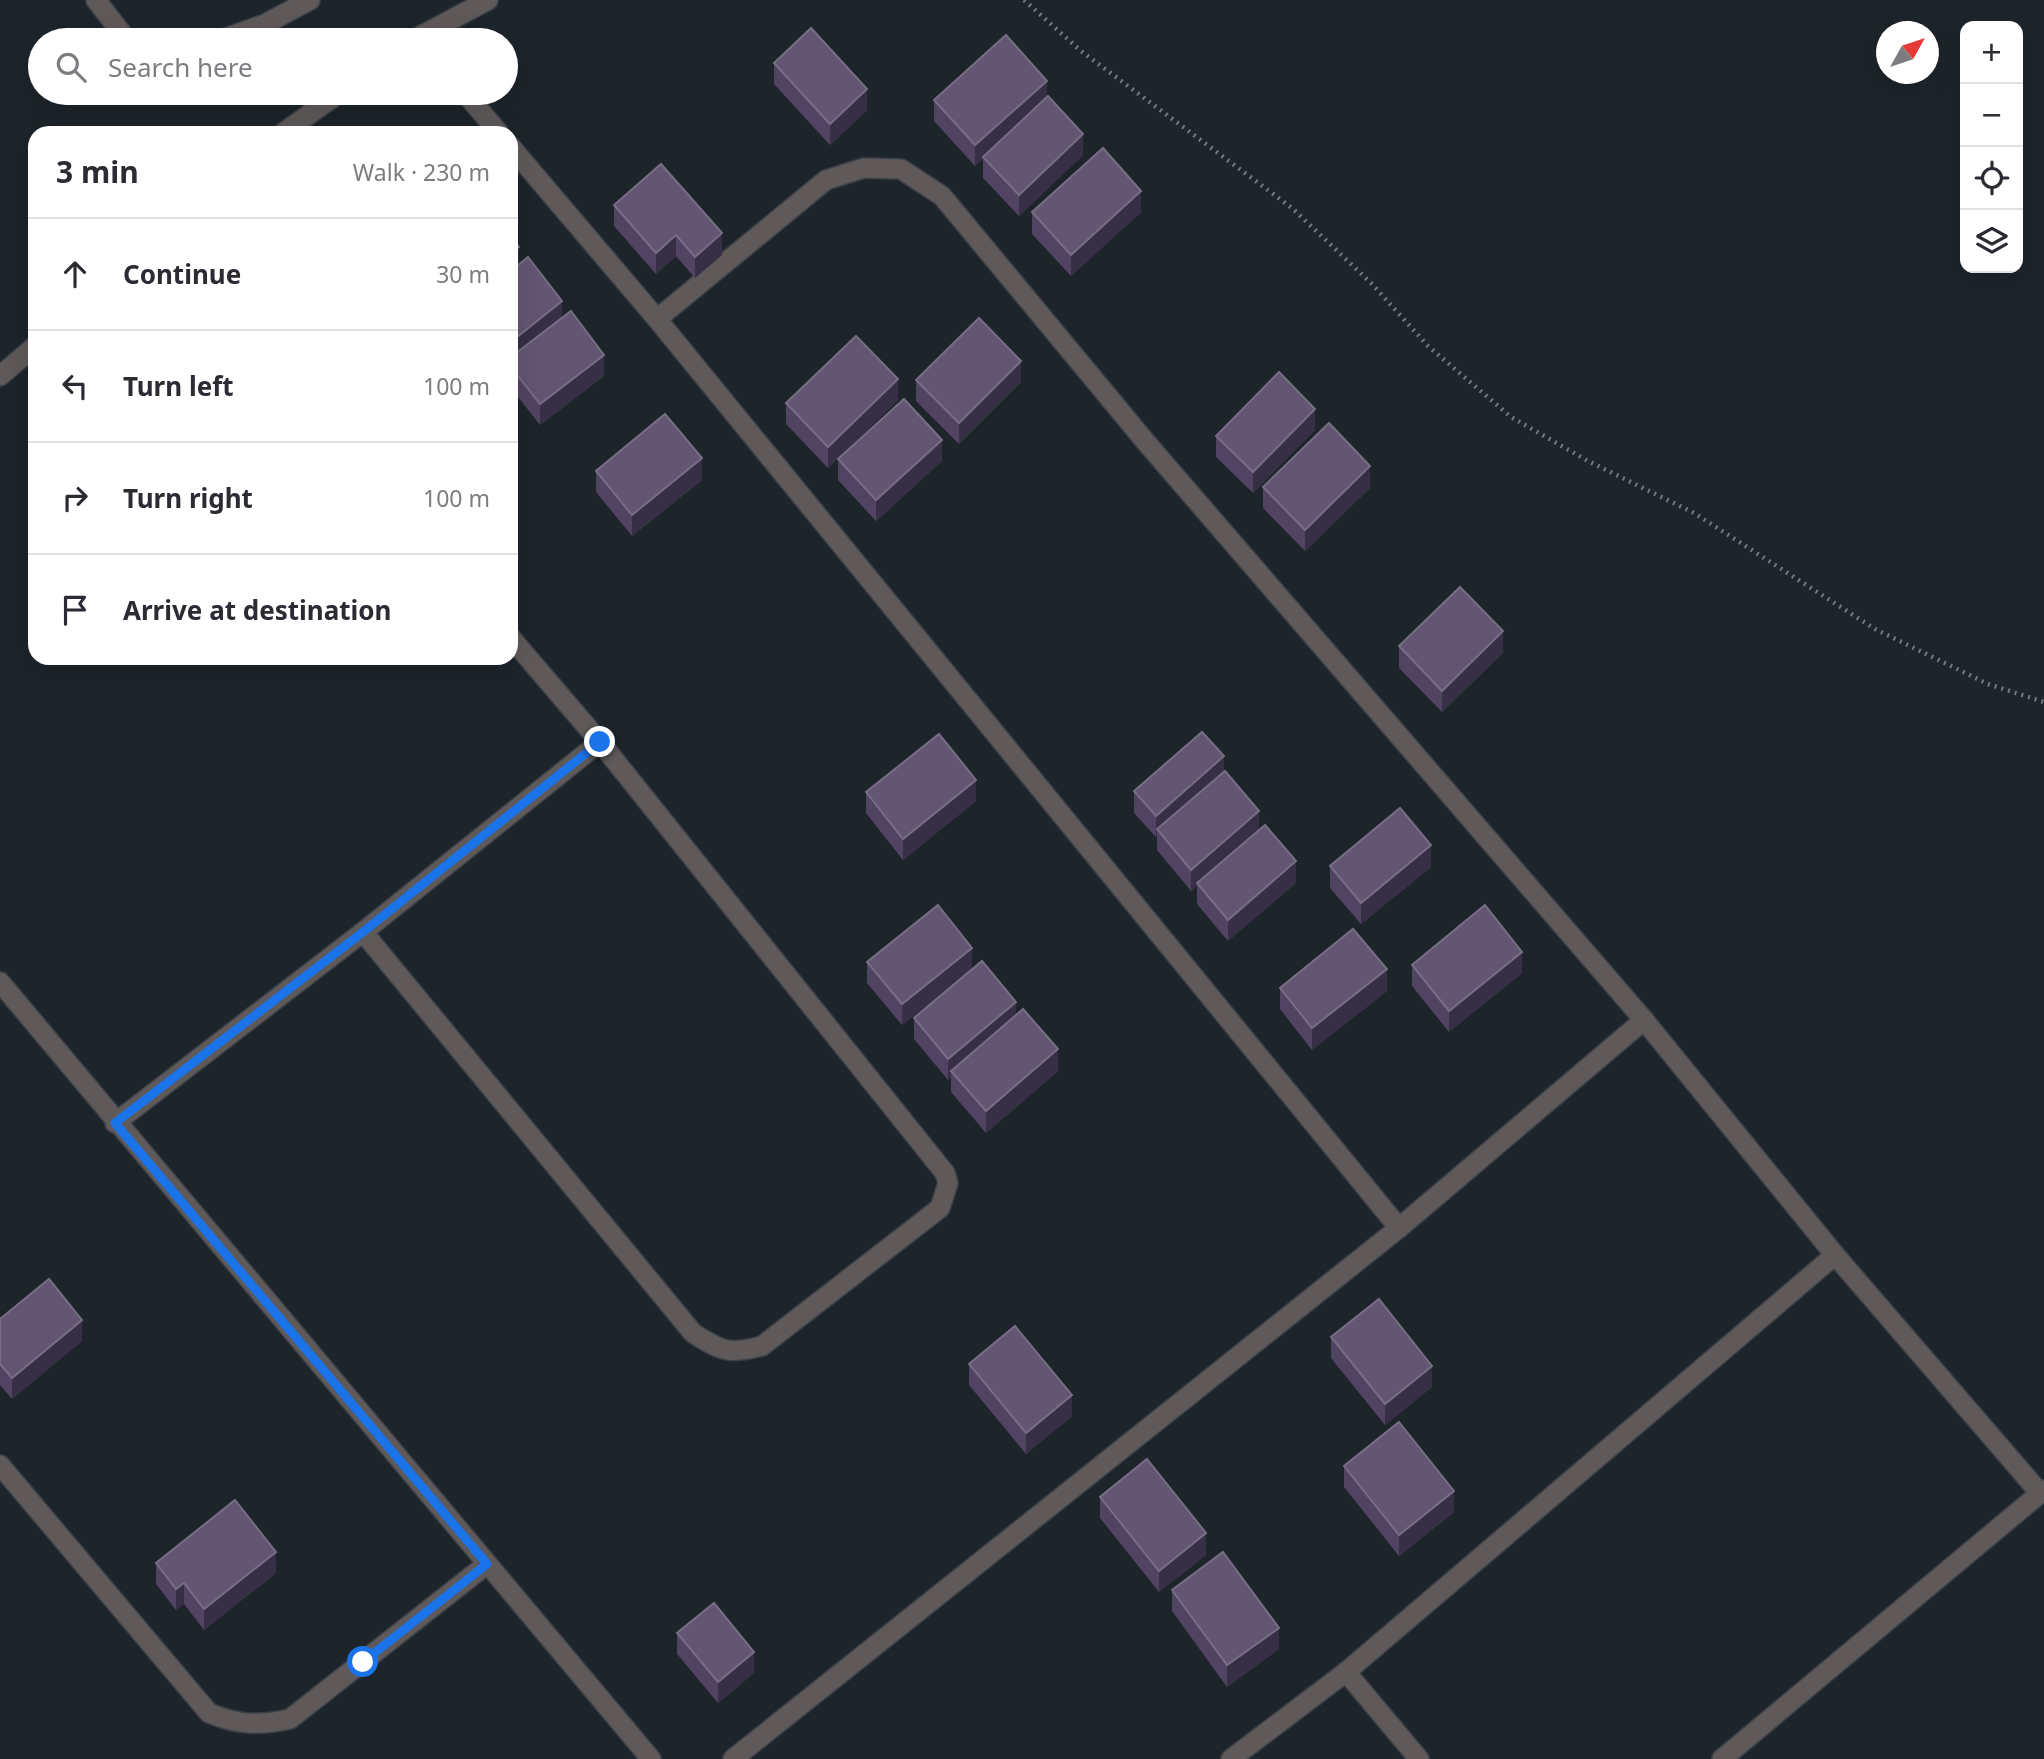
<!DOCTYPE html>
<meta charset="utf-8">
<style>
:root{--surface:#fff;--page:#f7f7f7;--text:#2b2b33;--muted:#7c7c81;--line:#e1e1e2}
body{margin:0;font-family:"Noto Sans",sans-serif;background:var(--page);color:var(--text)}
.controls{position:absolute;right:21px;top:21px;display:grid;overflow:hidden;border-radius:14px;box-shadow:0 7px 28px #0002}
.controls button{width:63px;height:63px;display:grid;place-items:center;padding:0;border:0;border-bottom:2px solid var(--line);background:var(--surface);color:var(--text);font:35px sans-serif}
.compass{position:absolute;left:1876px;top:21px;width:63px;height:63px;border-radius:50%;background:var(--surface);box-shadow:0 7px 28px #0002;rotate:50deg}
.stop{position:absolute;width:21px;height:21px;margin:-16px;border:5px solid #1a73e8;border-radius:50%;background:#fff}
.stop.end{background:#1a73e8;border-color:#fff;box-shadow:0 2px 7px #0008}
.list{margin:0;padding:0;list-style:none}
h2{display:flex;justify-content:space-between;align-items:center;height:91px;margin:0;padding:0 28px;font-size:30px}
h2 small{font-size:23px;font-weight:400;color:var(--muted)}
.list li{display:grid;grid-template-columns:46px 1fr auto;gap:21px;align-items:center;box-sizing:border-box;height:112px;padding:0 28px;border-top:2px solid var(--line)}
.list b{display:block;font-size:26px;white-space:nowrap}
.list em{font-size:23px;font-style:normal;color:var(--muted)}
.icon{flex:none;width:38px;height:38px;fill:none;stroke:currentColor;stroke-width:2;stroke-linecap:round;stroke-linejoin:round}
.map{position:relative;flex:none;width:2044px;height:1759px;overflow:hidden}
.search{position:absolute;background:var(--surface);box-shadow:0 7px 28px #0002;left:28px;top:28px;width:490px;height:77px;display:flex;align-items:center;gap:18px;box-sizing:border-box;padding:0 24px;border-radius:38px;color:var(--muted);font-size:26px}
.panel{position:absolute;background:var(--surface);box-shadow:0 7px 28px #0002;left:28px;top:126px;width:490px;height:539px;border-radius:21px}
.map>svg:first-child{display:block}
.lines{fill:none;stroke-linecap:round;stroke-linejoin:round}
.minor-casing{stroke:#3a4046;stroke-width:22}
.path{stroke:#73797e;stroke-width:4.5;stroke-dasharray:2 5;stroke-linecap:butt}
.minor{stroke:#5f5a59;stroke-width:19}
.wall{fill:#514462}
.shaded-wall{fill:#362f45}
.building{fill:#625672;stroke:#776e86;stroke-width:2}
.route{stroke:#1a73e8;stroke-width:9}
</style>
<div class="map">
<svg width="2044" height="1759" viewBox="0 0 2044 1759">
<rect width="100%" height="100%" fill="#1d242a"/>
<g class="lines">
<g class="minor-casing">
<g id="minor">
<path d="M96,0L127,40"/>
<path d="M220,40L265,24L310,0"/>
<path d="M413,40L488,0"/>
<path d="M465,93L499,133"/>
<path d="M283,133L339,93"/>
<path d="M511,147L657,319L1399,1228"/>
<path d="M657,319L826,180L864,168L901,169L942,196L1145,441L1644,1020L1835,1255L2040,1493"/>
<path d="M0,376L35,346"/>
<path d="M363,932L693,1333C721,1351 729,1355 762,1346L940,1208L948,1183L945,1173L600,742L511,638"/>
<path d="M0,982L651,1759"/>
<path d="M115,1123L363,932L600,742"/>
<path d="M0,1465L209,1713C238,1725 259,1726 290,1719L487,1564"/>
<path d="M1346,1672L1419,1759"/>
<path d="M733,1759L1399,1228L1644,1020"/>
<path d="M1231,1759L1346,1672L1835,1255"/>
<path d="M1722,1759L2044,1490"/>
</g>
</g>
<path class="path" d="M1024,0L1081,51L1292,208L1372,284L1428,346L1511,417L1588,461L1694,513L1875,629L1988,684L2044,702"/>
<use href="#minor" class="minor"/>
</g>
<g class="wall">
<path d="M774,63L867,110L830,145L774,84Z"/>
<path d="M1047,97L1083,155L1019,216L983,178V159L975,166L934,121V100Z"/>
<path d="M614,205L722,255L695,278L676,256L656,274L614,226Z"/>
<path d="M1032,212H1141L1071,276L1032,234Z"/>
<path d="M511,236L519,264L562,318L604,376L540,425L511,388Z"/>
<path d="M916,380L1021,382L959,444L916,401Z"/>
<path d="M898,400L828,468L786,424V403Z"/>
<path d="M1315,430L1253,493L1216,457V436Z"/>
<path d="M838,459L942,461L876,521L838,480Z"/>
<path d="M596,471L702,480L632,536L596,492Z"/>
<path d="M1263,487L1370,488L1305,551L1263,508Z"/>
<path d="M1399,646L1503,653L1442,712L1399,668Z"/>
<path d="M1224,772L1259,830L1296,883L1228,941L1197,904V885L1191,891L1157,850V836L1156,837L1134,813V791Z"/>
<path d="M866,792L976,801L903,860L866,813Z"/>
<path d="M1330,866L1431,867L1361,924L1330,888Z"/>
<path d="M867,962L972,969L902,1025L867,983Z"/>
<path d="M1412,965L1522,973L1449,1032L1412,986Z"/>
<path d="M1280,988L1387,991L1312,1050L1280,1009Z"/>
<path d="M1016,1015L1058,1071L986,1133L951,1092V1077L948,1080L914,1039V1018Z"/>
<path d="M0,1319L82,1341L12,1399L0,1385Z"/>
<path d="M1331,1337L1432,1387L1385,1425L1331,1358Z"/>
<path d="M969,1364L1072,1416L1026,1454L969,1385Z"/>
<path d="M1344,1466L1454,1512L1399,1556L1344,1487Z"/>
<path d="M1100,1497L1206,1555L1159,1592L1100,1518Z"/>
<path d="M156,1563L276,1573L204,1630L184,1604L176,1610L156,1584Z"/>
<path d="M1172,1590L1279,1649L1227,1687L1172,1611Z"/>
<path d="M677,1633L754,1673L718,1703L677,1654Z"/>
</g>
<g class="shaded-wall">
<path d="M1047,81V102L983,157V159L975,166V145Z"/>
<path d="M867,89V110L830,145V124Z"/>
<path d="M1083,134V155L1019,216V195Z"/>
<path d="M1141,191V212L1071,276V255Z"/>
<path d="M722,233V255L695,278V257Z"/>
<path d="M676,235V256L656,274V253Z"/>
<path d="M519,247V268L511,274V253Z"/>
<path d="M562,301V322L511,363V342Z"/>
<path d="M604,355V376L540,425V404Z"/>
<path d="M1021,361V382L959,444V423Z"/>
<path d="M898,379V400L828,468V447Z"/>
<path d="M1315,409V430L1253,493V472Z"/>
<path d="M942,440V461L876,521V500Z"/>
<path d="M702,458V480L632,536V515Z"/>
<path d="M1370,466V488L1305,551V530Z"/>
<path d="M1503,631V653L1442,712V691Z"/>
<path d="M1224,756V777L1157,829V836L1156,837V816Z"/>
<path d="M976,780V801L903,860V839Z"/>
<path d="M1259,811V833L1197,883V885L1191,891V870Z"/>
<path d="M1431,845V867L1361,924V903Z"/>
<path d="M1296,861V883L1228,941V920Z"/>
<path d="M972,948V969L902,1025V1004Z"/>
<path d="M1522,952V973L1449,1032V1011Z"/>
<path d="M1387,969V991L1312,1050V1028Z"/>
<path d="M1016,1002V1023L951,1071V1077L948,1080V1059Z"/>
<path d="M1058,1049V1071L986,1133V1111Z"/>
<path d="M82,1320V1341L12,1399V1378Z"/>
<path d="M1432,1366V1387L1385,1425V1404Z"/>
<path d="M1072,1395V1416L1026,1454V1433Z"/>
<path d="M1454,1491V1512L1399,1556V1535Z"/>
<path d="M1206,1533V1555L1159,1592V1571Z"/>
<path d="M276,1552V1573L204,1630V1609Z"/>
<path d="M184,1583V1604L176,1610V1589Z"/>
<path d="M1279,1628V1649L1227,1687V1665Z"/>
<path d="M754,1652V1673L718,1703V1682Z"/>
</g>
<g class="building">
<path d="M811,28L867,89L830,124L774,63Z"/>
<path d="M1006,35L1047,81L975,145L934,100Z"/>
<path d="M1048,96L1083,134L1019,195L983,157Z"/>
<path d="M1103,148L1141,191L1071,255L1032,212Z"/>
<path d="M661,164L722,233L695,257L676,235L656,253L614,205Z"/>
<path d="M511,236L519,247L511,253Z"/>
<path d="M528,257L562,301L511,342V271Z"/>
<path d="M571,311L604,355L540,404L511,367V357Z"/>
<path d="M979,318L1021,361L959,423L916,380Z"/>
<path d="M856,336L898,379L828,447L786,403Z"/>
<path d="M1279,372L1315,409L1253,472L1216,436Z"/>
<path d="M904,399L942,440L876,500L838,459Z"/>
<path d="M665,414L702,458L632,515L596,471Z"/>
<path d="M1329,423L1370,466L1305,530L1263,487Z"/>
<path d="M1460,587L1503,631L1442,691L1399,646Z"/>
<path d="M1202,732L1224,756L1156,816L1134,791Z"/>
<path d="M939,734L976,780L903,839L866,792Z"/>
<path d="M1225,771L1259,811L1191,870L1157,829Z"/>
<path d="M1400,808L1431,845L1361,903L1330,866Z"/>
<path d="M1265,825L1296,861L1228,920L1197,883Z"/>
<path d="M938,905L972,948L902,1004L867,962Z"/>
<path d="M1485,905L1522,952L1449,1011L1412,965Z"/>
<path d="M1353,929L1387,969L1312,1028L1280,988Z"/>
<path d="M982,961L1016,1002L948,1059L914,1018Z"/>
<path d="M1023,1009L1058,1049L986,1111L951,1071Z"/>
<path d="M49,1279L82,1320L12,1378L0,1364V1319Z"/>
<path d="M1379,1299L1432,1366L1385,1404L1331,1337Z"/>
<path d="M1015,1326L1072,1395L1026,1433L969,1364Z"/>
<path d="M1399,1422L1454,1491L1399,1535L1344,1466Z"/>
<path d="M1147,1459L1206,1533L1159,1571L1100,1497Z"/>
<path d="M235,1500L276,1552L204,1609L184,1583L176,1589L156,1563Z"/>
<path d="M1223,1552L1279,1628L1227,1665L1172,1590Z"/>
<path d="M714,1603L754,1652L718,1682L677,1633Z"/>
</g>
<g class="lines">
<path class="route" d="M363,1662L487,1564L115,1123L363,932L600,742"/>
</g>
</svg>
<div class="controls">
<button>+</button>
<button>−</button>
<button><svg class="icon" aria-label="locate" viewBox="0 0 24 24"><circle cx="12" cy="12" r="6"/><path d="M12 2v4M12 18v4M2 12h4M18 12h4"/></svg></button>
<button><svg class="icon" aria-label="layers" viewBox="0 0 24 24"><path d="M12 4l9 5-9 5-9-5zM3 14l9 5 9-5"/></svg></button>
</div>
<svg class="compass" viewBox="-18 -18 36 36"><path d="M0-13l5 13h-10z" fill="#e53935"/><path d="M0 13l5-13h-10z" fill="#7c7c81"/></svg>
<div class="stop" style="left:363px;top:1662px"></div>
<div class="stop end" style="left:600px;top:742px"></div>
<div class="search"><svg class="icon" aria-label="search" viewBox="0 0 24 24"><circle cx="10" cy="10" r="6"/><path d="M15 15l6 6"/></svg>Search here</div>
<section class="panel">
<h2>3 min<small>Walk · 230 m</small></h2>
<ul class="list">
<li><svg class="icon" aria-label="ahead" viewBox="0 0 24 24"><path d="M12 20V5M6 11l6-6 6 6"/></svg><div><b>Continue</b></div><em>30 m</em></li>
<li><svg class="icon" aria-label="left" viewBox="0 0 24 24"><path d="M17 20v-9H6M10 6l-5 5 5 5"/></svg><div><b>Turn left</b></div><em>100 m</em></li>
<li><svg class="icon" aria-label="right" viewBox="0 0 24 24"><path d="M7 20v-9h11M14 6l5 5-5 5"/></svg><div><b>Turn right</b></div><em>100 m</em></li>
<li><svg class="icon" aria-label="arrive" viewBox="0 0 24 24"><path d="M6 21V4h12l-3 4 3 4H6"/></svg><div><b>Arrive at destination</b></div></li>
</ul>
</section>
</div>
